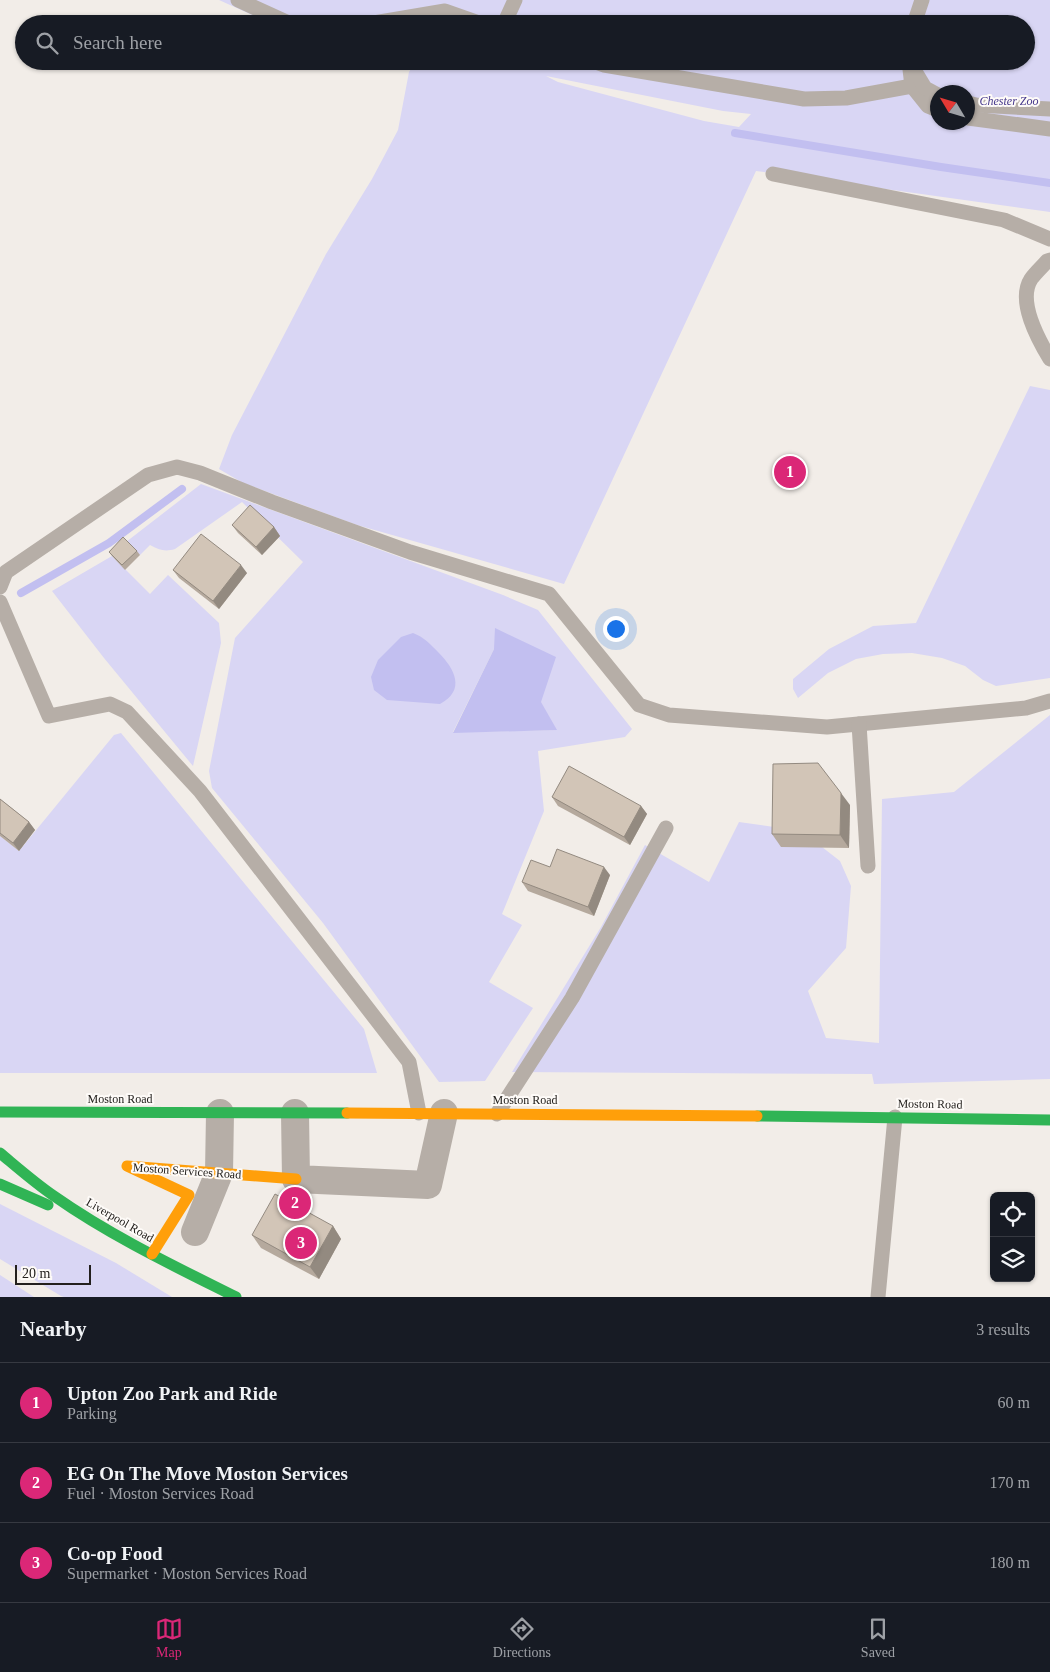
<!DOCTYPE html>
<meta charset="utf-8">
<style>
:root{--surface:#171b24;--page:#242831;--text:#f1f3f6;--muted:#9ea1a6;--line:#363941;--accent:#db2777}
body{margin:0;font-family:"Times New Roman",serif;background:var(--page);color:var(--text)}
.controls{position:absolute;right:15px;bottom:15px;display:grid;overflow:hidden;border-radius:8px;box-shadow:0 1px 4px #0004}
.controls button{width:45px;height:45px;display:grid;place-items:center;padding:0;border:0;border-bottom:1px solid var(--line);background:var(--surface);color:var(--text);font:25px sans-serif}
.compass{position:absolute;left:930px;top:85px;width:45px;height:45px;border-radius:50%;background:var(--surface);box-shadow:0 1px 4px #0004;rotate:308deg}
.scale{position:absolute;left:15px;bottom:12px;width:76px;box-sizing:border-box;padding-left:5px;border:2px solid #23201d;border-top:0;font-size:14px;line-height:18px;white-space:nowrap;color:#23201d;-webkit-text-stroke:4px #fefbf8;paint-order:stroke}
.you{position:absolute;left:615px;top:628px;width:18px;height:18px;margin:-12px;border:4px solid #fff;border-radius:50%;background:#1a73e8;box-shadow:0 0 0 8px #1a73e833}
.badge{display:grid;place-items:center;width:32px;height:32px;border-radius:50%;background:var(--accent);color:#fff;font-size:16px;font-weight:700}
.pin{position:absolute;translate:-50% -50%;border:2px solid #fff;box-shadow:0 1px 5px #0006}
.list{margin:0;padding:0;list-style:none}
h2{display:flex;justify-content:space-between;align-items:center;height:65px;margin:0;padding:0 20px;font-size:21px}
h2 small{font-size:16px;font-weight:400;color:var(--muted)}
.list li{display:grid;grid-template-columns:32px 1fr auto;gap:15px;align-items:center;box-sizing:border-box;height:80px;padding:0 20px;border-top:1px solid var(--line)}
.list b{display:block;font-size:19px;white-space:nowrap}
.list p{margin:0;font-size:16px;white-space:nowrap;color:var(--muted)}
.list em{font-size:16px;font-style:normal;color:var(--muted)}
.icon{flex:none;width:28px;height:28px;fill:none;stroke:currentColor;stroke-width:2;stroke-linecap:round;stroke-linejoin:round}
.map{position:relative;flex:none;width:1050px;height:1297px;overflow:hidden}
.search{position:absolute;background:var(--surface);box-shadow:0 1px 4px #0004;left:15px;right:15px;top:15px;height:55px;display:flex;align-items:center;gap:12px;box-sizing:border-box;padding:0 18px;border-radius:28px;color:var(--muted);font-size:19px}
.sheet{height:305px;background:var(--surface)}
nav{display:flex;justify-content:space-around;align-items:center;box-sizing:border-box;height:70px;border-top:1px solid var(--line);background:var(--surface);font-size:14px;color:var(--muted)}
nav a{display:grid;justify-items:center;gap:2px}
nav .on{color:var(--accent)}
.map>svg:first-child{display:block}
.green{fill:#d9d6f4;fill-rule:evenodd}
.water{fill:#c2bff0}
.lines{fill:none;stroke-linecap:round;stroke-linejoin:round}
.stream{stroke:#c2bff0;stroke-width:8}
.lane{stroke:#b6aea7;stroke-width:15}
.street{stroke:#b6aea7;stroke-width:28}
.fast{stroke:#30b455;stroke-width:11}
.slow{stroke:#ff9f0a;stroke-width:11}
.wall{fill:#b5a99d}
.shaded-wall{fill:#938a80}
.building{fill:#d2c5b7;stroke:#938a80}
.labels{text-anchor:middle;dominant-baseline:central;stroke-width:4;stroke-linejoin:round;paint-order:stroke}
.park-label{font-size:12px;font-style:italic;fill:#45378b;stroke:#fefbf8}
.street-label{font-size:12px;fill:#23201d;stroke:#fefbf8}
</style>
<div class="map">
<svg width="1050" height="1297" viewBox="0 0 1050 1297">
<rect width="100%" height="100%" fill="#f2ede8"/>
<g class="green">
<path d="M219,0H1050V212L756,171L564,584L357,525L243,483L219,469L232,435L326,254L372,179L398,130L409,72L416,61H1026V24H272ZM546,76L723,111L751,114L739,127L704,121L558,82ZM938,92H968V122H938Z"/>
<path d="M1030,386L1050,390V678L996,686L983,680L965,666L942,658L912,653L883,654L856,659L828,673L798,698L793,689V679L829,649L873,626L916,623Z"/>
<path d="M201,484L503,595L538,610L632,729L625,737L538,751L544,811L502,914L522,925L489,982L533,1008L485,1081L439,1082L323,923L212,788L209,771L235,638L303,562L242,502L175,549C165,552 159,550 150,545L140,555L126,542ZM494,649L541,703L556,730L453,732Z"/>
<path d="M112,556L150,594L168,575L219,623L221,643L193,766L104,658L52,591Z"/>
<path d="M1050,715V1079L874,1084L872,1074L512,1072L601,927L645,845L709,882L739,822L781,828V847H822L840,861L851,886L846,948L808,991L826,1038L879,1043L882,799L954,792Z"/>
<path d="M121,733L364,1029L377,1073H0V836L19,851L114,735Z"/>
<path d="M0,1204L116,1263L172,1297H64L61,1296L0,1259Z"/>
<path d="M0,1275L34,1297H0Z"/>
</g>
<g class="water">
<path d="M495,628L556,657L541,702L557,730L453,733L494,649Z"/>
<path d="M413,633C424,637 430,644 438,652C455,669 466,690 440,704L387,700L374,690L371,677L378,660L401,637Z"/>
</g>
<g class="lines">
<g class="stream">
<path d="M735,133L941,167L1050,183"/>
<path d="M21,593L109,543L182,489"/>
</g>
<g class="lane">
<path d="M238,0L291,24"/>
<path d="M312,24L374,23L445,11L482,24"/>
<path d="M504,24L515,0"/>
<path d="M914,24L922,0"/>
<path d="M593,61L604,65L804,99L846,98L912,86"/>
<path d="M909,61L912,86L928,106L938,110"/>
<path d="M916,73L925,88L938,95"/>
<path d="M968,103L976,105L1050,109"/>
<path d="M968,118L1050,129"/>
<path d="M773,174L1004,220L1050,239"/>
<path d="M1050,260L1047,261C1042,267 1036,272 1031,279C1017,301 1038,339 1050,359"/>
<path d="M0,587L6,572L148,475L177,467L200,473L272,502L410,552L549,594L639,705L669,715L827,727L1026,708L1050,701"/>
<path d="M0,602L49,716L110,704L127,712L200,791L409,1062L419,1113"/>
<path d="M859,724L868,866"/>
<path d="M497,1114L572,998L666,828"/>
<path d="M878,1297L895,1117"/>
</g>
<g class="street">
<path d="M295,1113L296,1179L428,1185L444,1113"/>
<path d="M195,1232L219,1173L220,1113"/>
</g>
<g class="fast">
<path d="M0,1112L347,1113"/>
<path d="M757,1116L1050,1120"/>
<path d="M0,1153C18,1168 35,1183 54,1196C111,1236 174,1266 236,1297"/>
<path d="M0,1184L48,1205"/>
</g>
<g class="slow">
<path d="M347,1113L757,1116"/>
<path d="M152,1254L189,1195L127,1166L296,1179"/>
</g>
</g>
<g class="wall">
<path d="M232,525L274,527L280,536L262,555L238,533Z"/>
<path d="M137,551L140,555L125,570L112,556L109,552Z"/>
<path d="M173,570L247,573L219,609L179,578Z"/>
<path d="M552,797L641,806L647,814L630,845L558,806Z"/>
<path d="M0,799L29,822L35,830L19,851L0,836Z"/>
<path d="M850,805L849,848L781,847L772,834Z"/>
<path d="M550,867L610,875L594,916L528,891L522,882Z"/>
<path d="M333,1226L341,1239L319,1279L261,1248L252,1235Z"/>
</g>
<g class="shaded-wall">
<path d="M274,527L280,536L262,555L256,547Z"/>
<path d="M241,565L247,573L219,609L213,601Z"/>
<path d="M841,793L850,805L849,848L840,835Z"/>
<path d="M641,806L647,814L630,845L624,837Z"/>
<path d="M29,822L35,830L19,851L13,843Z"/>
<path d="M604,867L610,875L594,916L588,907Z"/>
<path d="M333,1226L341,1239L319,1279L310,1267Z"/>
</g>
<g class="building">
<path d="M250,505L274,527L256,547L232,525Z"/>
<path d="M201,534L241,565L213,601L173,570Z"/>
<path d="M123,537L137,551L122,565L109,552Z"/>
<path d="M818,763L841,793L840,835L772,834L773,764Z"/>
<path d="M569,766L641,806L624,837L552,797Z"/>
<path d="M0,799L29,822L13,843L0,833Z"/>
<path d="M557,849L604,867L588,907L522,882L531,860L550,867Z"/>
<path d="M275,1194L333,1226L310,1267L252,1235Z"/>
</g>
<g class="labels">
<g class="park-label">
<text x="1009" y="101">Chester Zoo</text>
</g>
<g class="street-label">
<text x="120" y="1099">Moston Road</text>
<text x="525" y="1100">Moston Road</text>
<text transform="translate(930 1104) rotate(1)">Moston Road</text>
<text transform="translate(187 1171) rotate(4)">Moston Services Road</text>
<text transform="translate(120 1220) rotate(30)">Liverpool Road</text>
</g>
</g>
</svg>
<div class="controls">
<button><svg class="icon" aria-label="locate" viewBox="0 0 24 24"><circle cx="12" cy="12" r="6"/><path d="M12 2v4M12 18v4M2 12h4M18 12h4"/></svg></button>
<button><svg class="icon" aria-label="layers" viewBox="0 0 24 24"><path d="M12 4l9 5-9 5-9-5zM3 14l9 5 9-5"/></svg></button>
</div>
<svg class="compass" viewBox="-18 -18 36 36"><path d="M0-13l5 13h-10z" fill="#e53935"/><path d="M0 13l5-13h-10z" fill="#9ea1a6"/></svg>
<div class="scale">20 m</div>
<div class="you"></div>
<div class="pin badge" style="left:790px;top:472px">1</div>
<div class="pin badge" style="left:295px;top:1203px">2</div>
<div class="pin badge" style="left:301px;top:1243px">3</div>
<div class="search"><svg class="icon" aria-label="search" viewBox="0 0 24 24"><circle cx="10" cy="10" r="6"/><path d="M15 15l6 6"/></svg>Search here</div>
</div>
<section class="sheet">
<h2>Nearby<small>3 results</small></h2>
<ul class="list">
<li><span class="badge">1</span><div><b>Upton Zoo Park and Ride</b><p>Parking</p></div><em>60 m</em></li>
<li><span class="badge">2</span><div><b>EG On The Move Moston Services</b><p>Fuel · Moston Services Road</p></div><em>170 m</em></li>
<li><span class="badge">3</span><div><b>Co-op Food</b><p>Supermarket · Moston Services Road</p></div><em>180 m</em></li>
</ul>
</section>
<nav>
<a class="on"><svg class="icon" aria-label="map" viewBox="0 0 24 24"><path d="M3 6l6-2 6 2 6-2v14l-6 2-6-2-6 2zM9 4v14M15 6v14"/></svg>Map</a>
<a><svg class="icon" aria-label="directions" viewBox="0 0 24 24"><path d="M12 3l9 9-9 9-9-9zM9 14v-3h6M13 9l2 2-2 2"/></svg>Directions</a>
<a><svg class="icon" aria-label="saved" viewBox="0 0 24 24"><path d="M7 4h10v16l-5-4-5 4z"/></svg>Saved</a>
</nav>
